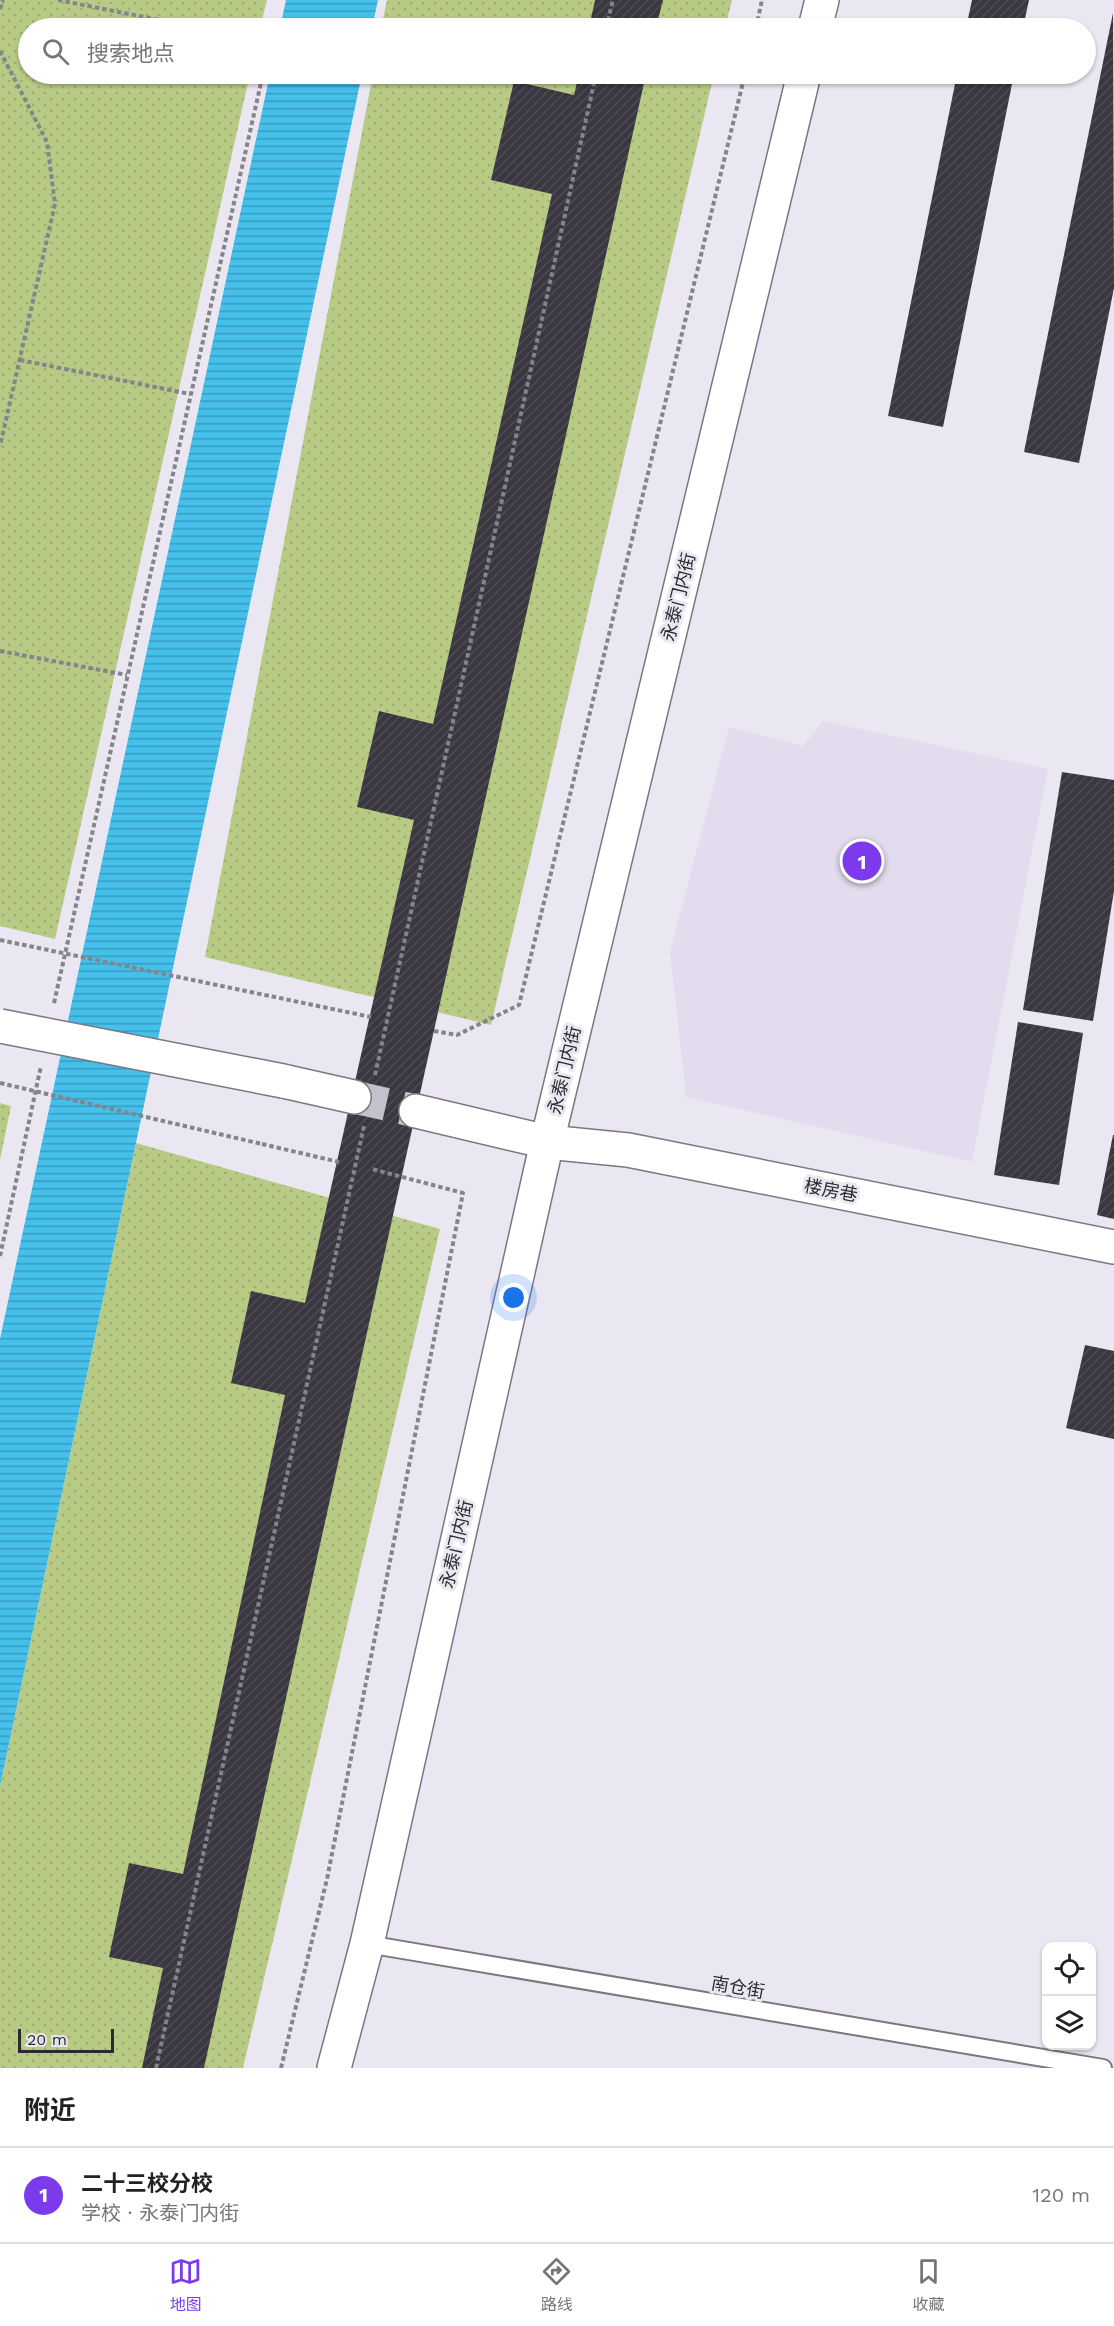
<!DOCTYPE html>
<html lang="zh">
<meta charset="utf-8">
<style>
:root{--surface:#fff;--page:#f6f6f6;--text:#222;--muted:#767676;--line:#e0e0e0;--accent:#7c3aed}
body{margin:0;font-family:"Work Sans","Noto Sans SC",sans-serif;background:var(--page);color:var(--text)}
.controls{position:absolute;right:18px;bottom:18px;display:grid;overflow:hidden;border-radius:12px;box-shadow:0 2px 4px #0004}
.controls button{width:54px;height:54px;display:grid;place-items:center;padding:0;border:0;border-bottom:2px solid var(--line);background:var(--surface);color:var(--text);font:30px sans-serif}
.scale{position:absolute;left:18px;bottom:15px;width:96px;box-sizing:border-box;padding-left:6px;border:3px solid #2b292d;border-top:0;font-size:16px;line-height:21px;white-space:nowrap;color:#2b292d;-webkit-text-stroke:4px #ebe7f2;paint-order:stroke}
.you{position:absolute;left:514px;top:1298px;width:21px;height:21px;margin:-15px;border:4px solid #fff;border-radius:50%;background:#1a73e8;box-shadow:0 0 0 9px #1a73e833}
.badge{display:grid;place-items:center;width:39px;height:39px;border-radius:50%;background:var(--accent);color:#fff;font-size:20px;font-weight:700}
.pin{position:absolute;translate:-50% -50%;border:3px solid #fff;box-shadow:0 2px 6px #0006}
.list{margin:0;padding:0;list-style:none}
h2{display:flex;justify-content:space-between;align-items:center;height:78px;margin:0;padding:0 24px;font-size:26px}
h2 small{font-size:20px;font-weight:400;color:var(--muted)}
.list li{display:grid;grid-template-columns:39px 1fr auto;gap:18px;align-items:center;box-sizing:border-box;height:96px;padding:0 24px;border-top:2px solid var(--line)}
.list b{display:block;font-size:22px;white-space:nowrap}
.list p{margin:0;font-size:20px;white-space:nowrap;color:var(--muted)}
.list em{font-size:20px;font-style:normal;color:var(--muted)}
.icon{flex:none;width:33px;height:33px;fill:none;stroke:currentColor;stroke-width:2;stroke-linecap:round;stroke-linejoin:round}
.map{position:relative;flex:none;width:1114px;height:2068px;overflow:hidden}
.search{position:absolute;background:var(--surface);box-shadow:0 2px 4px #0004;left:18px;right:18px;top:18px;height:66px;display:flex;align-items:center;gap:15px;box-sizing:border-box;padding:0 21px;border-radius:33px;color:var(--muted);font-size:22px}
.sheet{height:174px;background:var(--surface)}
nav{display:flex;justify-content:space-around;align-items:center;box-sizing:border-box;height:84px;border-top:2px solid var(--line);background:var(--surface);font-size:16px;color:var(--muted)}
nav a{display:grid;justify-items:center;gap:3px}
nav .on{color:var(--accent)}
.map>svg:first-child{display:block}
.built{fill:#e3dcee}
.park{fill:url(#park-dots)}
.water{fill:url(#water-rules)}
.building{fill:url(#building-hatch)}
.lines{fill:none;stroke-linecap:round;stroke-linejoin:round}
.secondary-tunnel{stroke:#c5c1cb;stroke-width:33;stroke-dasharray:33 16;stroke-linecap:butt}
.service-casing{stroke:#7b7781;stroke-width:20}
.tertiary-casing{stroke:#7b7781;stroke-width:36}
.secondary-casing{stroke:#7b7781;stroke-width:36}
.path{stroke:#86838b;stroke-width:4;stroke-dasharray:4.5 3;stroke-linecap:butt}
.service{stroke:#fff;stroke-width:16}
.tertiary{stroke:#fff;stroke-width:33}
.secondary{stroke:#fff;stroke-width:33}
.secondary-bridge-casing{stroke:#7b7781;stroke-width:36;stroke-linecap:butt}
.path-bridge{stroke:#86838b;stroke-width:4;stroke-dasharray:4.5 3;stroke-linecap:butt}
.secondary-bridge{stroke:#fff;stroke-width:33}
.labels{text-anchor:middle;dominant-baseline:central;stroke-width:6;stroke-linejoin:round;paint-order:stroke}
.street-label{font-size:18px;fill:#2b292d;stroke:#ebe7f2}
</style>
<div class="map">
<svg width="1114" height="2068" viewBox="0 0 1114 2068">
<defs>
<pattern id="park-dots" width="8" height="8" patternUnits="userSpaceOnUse" patternTransform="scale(1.5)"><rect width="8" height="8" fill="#b8cb85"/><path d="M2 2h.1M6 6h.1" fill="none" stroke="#9eae73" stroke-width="1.8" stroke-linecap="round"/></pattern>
<pattern id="water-rules" width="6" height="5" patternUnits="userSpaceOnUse" patternTransform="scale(1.5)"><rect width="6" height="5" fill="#44c0ea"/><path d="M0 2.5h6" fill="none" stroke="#399cbe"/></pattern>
<pattern id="building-hatch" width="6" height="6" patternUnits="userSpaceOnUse" patternTransform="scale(1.5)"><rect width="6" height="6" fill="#3b3740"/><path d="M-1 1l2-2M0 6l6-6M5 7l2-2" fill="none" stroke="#4f4b53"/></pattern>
</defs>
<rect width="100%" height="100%" fill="#ebe7f2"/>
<path class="built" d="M823,721L1048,769L972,1162L686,1097L670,952L729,727L803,746Z"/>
<g class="park">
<path d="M0,0H267L260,28H28V74H250L55,939L0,926Z"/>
<path d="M387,0H732L725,28H381Z"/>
<path d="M373,74H714L491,1025L205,957Z"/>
<path d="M0,1103L11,1106L0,1160Z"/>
<path d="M136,1143L440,1229L243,2068H0V1786Z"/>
</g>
<g class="water">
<path d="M286,0H378L372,28H280Z"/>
<path d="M270,74H362L0,1786V1339Z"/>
</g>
<g class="building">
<path d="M595,0H663L656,28H589Z"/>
<path d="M972,0H1029L1023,28H966Z"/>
<path d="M1113,13L1114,288L1079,463L1024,452Z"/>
<path d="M579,74H646L204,2068H142L163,1968L109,1957L129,1863L183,1874L285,1395L231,1383L251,1291L305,1303L414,820L357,807L379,711L433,724L552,194L491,180L514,81L574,95Z"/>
<path d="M957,74H1014L943,427L888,416Z"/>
<path d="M1062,772L1114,780V891L1093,1021L1023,1010Z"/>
<path d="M1018,1022L1083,1033L1059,1185L994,1175Z"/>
<path d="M1113,1135H1114V1219L1097,1215Z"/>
<path d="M1085,1345L1114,1351V1439L1066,1428Z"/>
</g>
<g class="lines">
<path class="secondary-tunnel" d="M354,1097L416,1111"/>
<g class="service-casing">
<path id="service" d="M367,1944L1103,2068"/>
</g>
<g class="tertiary-casing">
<path id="tertiary" d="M547,1142L628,1150L1114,1247"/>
</g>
<g class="secondary-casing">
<g id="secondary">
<path d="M815,28L822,0"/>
<path d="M283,1081L354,1097"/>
<path d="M416,1111L547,1142"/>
<path d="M334,2068L367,1944L547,1142L804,74"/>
</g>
</g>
<g class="path">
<path d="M58,0L200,28"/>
<path d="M0,9L3,0"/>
<path d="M606,28L613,0"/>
<path d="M756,28L762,0"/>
<path d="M0,51L47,142L55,204L0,446"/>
<path d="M20,360L190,394"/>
<path d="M0,651L127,675"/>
<path d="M0,940L371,1017"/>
<path d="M54,1003L263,74"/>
<path d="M434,1031L457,1035L519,1005L745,74"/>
<path d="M375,1075L596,74"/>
<path d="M262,1144L339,1162"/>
<path d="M0,1256L41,1066"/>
<path d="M156,2068L364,1126"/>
<path d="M281,2068L327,1879L463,1193L372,1169"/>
</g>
<use href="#service" class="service"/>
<use href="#tertiary" class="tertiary"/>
<use href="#secondary" class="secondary"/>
<g class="secondary-bridge-casing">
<path id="secondary-bridge" d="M0,1026L283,1081"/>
</g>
<path class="path-bridge" d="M0,1083L262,1144"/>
<use href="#secondary-bridge" class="secondary-bridge"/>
</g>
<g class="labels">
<g class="street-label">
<text transform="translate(678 597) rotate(-76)">永泰门内街</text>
<text transform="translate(564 1070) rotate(-77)">永泰门内街</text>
<text transform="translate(831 1190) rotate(11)">楼房巷</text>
<text transform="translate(456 1544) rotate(-77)">永泰门内街</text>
<text transform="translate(738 1987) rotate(10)">南仓街</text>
</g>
</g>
</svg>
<div class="controls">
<button><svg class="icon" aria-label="locate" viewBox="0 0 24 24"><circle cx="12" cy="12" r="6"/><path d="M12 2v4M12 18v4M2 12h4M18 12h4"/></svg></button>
<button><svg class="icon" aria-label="layers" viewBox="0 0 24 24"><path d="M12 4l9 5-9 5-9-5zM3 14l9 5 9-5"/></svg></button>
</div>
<div class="scale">20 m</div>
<div class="you"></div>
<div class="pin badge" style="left:862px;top:861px">1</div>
<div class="search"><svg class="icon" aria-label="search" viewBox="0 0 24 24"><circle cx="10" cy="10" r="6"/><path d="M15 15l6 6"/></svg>搜索地点</div>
</div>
<section class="sheet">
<h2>附近<small></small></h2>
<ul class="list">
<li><span class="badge">1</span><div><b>二十三校分校</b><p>学校 · 永泰门内街</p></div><em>120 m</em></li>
</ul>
</section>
<nav>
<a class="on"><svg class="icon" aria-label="map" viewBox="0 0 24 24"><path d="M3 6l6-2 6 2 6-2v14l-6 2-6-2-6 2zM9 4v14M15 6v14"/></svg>地图</a>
<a><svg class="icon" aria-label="directions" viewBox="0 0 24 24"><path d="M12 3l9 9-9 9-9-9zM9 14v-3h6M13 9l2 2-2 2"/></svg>路线</a>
<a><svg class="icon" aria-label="saved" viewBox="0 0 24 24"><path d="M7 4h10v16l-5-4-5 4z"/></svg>收藏</a>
</nav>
